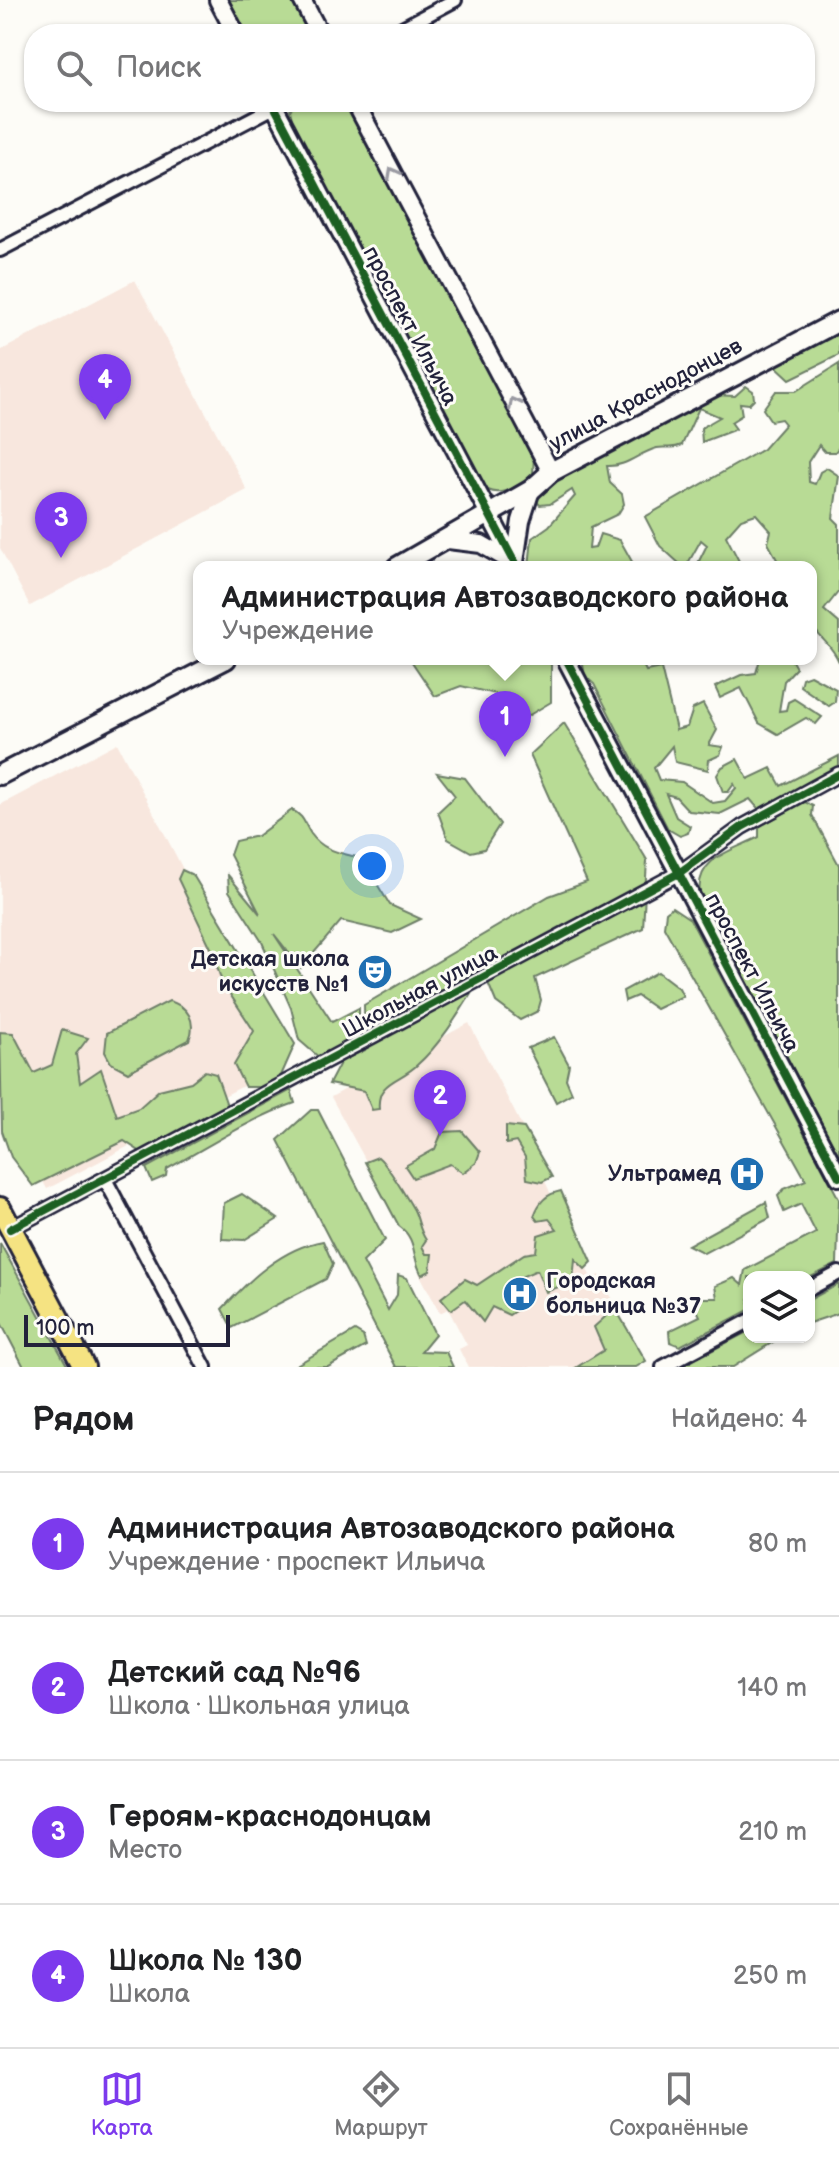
<!DOCTYPE html>
<html lang="ru">
<meta charset="utf-8">
<style>
:root{--surface:#fff;--page:#f2f2f2;--text:#202124;--muted:#757577;--line:#e0e0e0;--accent:#7c3aed}
body{margin:0;font-family:"Balsamiq Sans",sans-serif;background:var(--page);color:var(--text)}
.controls{position:absolute;right:24px;bottom:24px;display:grid;overflow:hidden;border-radius:16px;box-shadow:0 2px 6px #0004}
.controls button{width:72px;height:72px;display:grid;place-items:center;padding:0;border:0;border-bottom:2px solid var(--line);background:var(--surface);color:var(--text);font:40px sans-serif}
.scale{position:absolute;left:24px;bottom:20px;width:206px;box-sizing:border-box;padding-left:8px;border:4px solid #22223b;border-top:0;font-size:22px;line-height:28px;white-space:nowrap;color:#22223b;-webkit-text-stroke:6px #fdfcf7;paint-order:stroke}
.you{position:absolute;left:372px;top:866px;width:28px;height:28px;margin:-20px;border:6px solid #fff;border-radius:50%;background:#1a73e8;box-shadow:0 0 0 12px #1a73e833}
.badge{display:grid;place-items:center;width:52px;height:52px;border-radius:50%;background:var(--accent);color:#fff;font-size:26px;font-weight:700}
.pin{position:absolute;translate:-50% -66px;filter:drop-shadow(0 2px 4px #0008)}
.pin::after{content:'';position:absolute;top:42px;width:28px;height:24px;background:inherit;clip-path:polygon(0 0,100% 0,50% 100%)}
.popup{position:absolute;left:193px;top:561px;width:624px;height:104px;box-sizing:border-box;display:grid;place-content:center;border-radius:16px;background:var(--surface);filter:drop-shadow(0 2px 6px #0005);font-size:26px;white-space:nowrap;color:var(--muted)}
.popup b{font-size:30px;color:var(--text)}
.popup::after{content:'';position:absolute;left:50%;top:100%;margin-left:-16px;border:16px solid transparent;border-top-color:var(--surface)}
.list{margin:0;padding:0;list-style:none}
h2{display:flex;justify-content:space-between;align-items:center;height:104px;margin:0;padding:0 32px;font-size:34px}
h2 small{font-size:26px;font-weight:400;color:var(--muted)}
.list li{display:grid;grid-template-columns:52px 1fr auto;gap:24px;align-items:center;box-sizing:border-box;height:144px;padding:0 32px;border-top:2px solid var(--line)}
.list b{display:block;font-size:30px;white-space:nowrap}
.list p{margin:0;font-size:26px;white-space:nowrap;color:var(--muted)}
.list em{font-size:26px;font-style:normal;color:var(--muted)}
.icon{flex:none;width:44px;height:44px;fill:none;stroke:currentColor;stroke-width:2;stroke-linecap:round;stroke-linejoin:round}
.map{position:relative;flex:none;width:839px;height:1367px;overflow:hidden}
.search{position:absolute;background:var(--surface);box-shadow:0 2px 6px #0004;left:24px;right:24px;top:24px;height:88px;display:flex;align-items:center;gap:20px;box-sizing:border-box;padding:0 28px;border-radius:32px;color:var(--muted);font-size:30px}
.sheet{height:680px;background:var(--surface)}
nav{display:flex;justify-content:space-around;align-items:center;box-sizing:border-box;height:112px;border-top:2px solid var(--line);background:var(--surface);font-size:22px;color:var(--muted)}
nav a{display:grid;justify-items:center;gap:4px}
nav .on{color:var(--accent)}
.map>svg:first-child{display:block}
.built{fill:#f8e7de}
.green{fill:#b8db95;stroke:#6d7e68;stroke-width:2}
.lines{fill:none;stroke-linecap:round;stroke-linejoin:round}
.minor-casing{stroke:#22223b;stroke-width:18}
.tertiary-casing{stroke:#22223b;stroke-width:22}
.secondary-casing{stroke:#22223b;stroke-width:24}
.primary-casing{stroke:#22223b;stroke-width:26}
.minor{stroke:#fdfcf7;stroke-width:12}
.tertiary{stroke:#fdfcf7;stroke-width:16}
.secondary{stroke:#fdfcf7;stroke-width:18}
.primary{stroke:#f5e382;stroke-width:20}
.cycleway-casing{stroke:#fdfcf7;stroke-width:13}
.cycleway{stroke:#1b5e20;stroke-width:8}
.oneway{stroke:#9a9aa2}
.labels{text-anchor:middle;dominant-baseline:central;stroke-width:6;stroke-linejoin:round;paint-order:stroke}
.street-label{font-size:22px;fill:#22223b;stroke:#fdfcf7}
.poi-label{font-size:22px;font-weight:bold;fill:#22223b;stroke:#fdfcf7;text-anchor:end}
</style>
<div class="map">
<svg width="839" height="1367" viewBox="0 0 839 1367">
<rect width="100%" height="100%" fill="#fdfcf7"/>
<filter id="ink" filterUnits="userSpaceOnUse"><feTurbulence type="fractalNoise" baseFrequency=".0125" numOctaves="2"/><feDisplacementMap in="SourceGraphic" scale="16" xChannelSelector="R" yChannelSelector="G"/><feConvolveMatrix kernelMatrix="1 2 1 2 8 2 1 2 1" color-interpolation-filters="sRGB"/></filter>
<g filter="url(#ink)">
<g class="built">
<path d="M135,280L247,490L30,606L0,548V351Z"/>
<path d="M117,743L285,1064L47,1189L0,1100V805Z"/>
<path d="M469,1023L547,1175L544,1179L573,1243L592,1279L600,1275L638,1348L602,1367H468L459,1349L467,1345L448,1309L440,1313L419,1273L425,1269L331,1097Z"/>
</g>
<g class="green">
<path d="M225,0H296L314,34H243Z"/>
<path d="M298,102H348L534,455L533,474C517,488 496,502 479,483L294,129L290,110Z"/>
<path d="M839,333V355L790,379L776,366Z"/>
<path d="M839,364V447L835,452H825L819,445L808,462L809,482L815,484L820,472L827,468L839,476L833,518L839,524V591L824,610L839,623V662C833,647 825,643 816,631C805,617 811,585 811,567H781L768,543L771,531L756,514L741,519L726,536L742,567H696L707,545L701,540L687,565H681L660,546L645,517L763,449L785,424L781,419L771,421L763,409L776,391H796Z"/>
<path d="M746,386L753,391L754,399L749,404L740,403L742,415L731,422L736,429L702,442L701,428L720,417L699,408L682,445C672,450 666,446 657,448C638,453 627,467 607,466L610,483L622,494L624,504L618,514L591,527L589,549L595,548L600,534L620,540L635,567H529L532,538L549,526L575,496L572,490L550,504L540,505L534,499L557,475L571,474L580,464L712,395L735,396Z"/>
<path d="M410,659H548L551,665V702L526,717L507,714L496,694L461,686L435,696Z"/>
<path d="M582,659H640L646,671L661,668L676,730L687,727L693,709L703,704L717,730L709,745L723,747L720,755L709,760L708,770L675,762L672,746L654,768L659,780L682,782L713,803L725,801L736,788L734,784L728,792H723L717,775L722,767L737,759L748,779L771,768L781,786L839,756V774L763,814L750,799L720,814L689,811L676,797L666,794L676,817L690,826L688,833L680,836L668,829L594,684L585,676Z"/>
<path d="M760,659H791L796,668L784,681L779,711L786,710L788,702L794,699L822,717L816,724L806,718L778,734L759,723L741,688L720,698L715,687L741,675L756,673Z"/>
<path d="M810,675L836,689L835,702L829,706L800,686L802,678Z"/>
<path d="M564,723L647,860L643,928L535,978L541,1000L538,1011L520,1020L496,1002L484,973C465,1003 444,1041 417,1065C401,1081 376,1081 379,1109L372,1110L364,1091L329,1084L341,1061L365,1050L364,1005L549,896L587,882L530,755Z"/>
<path d="M437,773L465,778L500,824L484,849L471,852L448,839L438,812L455,796Z"/>
<path d="M805,802L813,806L812,815L839,865V1156L700,894C695,858 732,851 759,837V826Z"/>
<path d="M292,810C304,816 304,823 311,834C324,852 342,853 361,858L390,905L421,919L392,933L341,921L301,968L274,934L332,1022L359,1008V1038L321,1059L299,1040L291,1008L262,942L229,891L228,875L260,914L230,855L235,841L257,836Z"/>
<path d="M182,870L193,875L295,1044L276,1087H245L234,1065L254,1031L222,982L211,948L178,879Z"/>
<path d="M672,907L690,919L839,1199L837,1264L809,1278L749,1277V1310L680,1346L670,1342L669,1331L700,1316L695,1306L698,1298H717L715,1286L734,1278L742,1285L745,1270L816,1233L801,1204L784,1212L778,1196L784,1189L806,1180L664,927L666,912Z"/>
<path d="M658,972L679,988L683,996L656,1009L637,996L625,1001L623,991Z"/>
<path d="M169,1001C188,1006 197,1021 189,1040L128,1072L111,1063L105,1052L107,1033Z"/>
<path d="M62,1030L88,1038L76,1054L80,1083L101,1069L117,1116L139,1108L159,1090L191,1082L205,1071L216,1074L229,1111L141,1152L124,1141L33,1186L11,1157L2,1131L0,1032L13,1033L34,1073L52,1065Z"/>
<path d="M554,1037L569,1065L566,1079L572,1093L556,1102L528,1048Z"/>
<path d="M291,1090L295,1103C249,1119 210,1146 167,1169L166,1176L152,1182L146,1168Z"/>
<path d="M311,1110H318L385,1240L363,1262L388,1310L397,1295L398,1275L407,1278L435,1334L421,1351L446,1352L453,1367H396L278,1140Z"/>
<path d="M506,1126L524,1128L552,1177L542,1182L527,1179L525,1157L516,1142L506,1144Z"/>
<path d="M462,1131L480,1152L476,1163L463,1173L450,1164L413,1178L405,1166L435,1149L442,1132Z"/>
<path d="M378,1157C387,1164 407,1198 414,1210C419,1220 419,1230 426,1240L422,1246L426,1254H432L430,1271L422,1275C411,1257 418,1240 399,1226L365,1162Z"/>
<path d="M561,1191L592,1262L585,1269L575,1259L573,1281L546,1292L537,1270L516,1279L522,1306L509,1315L492,1307L483,1322L465,1300L451,1310L441,1298L465,1279L477,1285L524,1254L536,1252L538,1235L557,1229L549,1219L538,1221L534,1216C539,1202 546,1194 561,1191Z"/>
<path d="M242,1194L278,1219L244,1240L222,1239L224,1203Z"/>
<path d="M766,1202L770,1218L704,1253L688,1245Z"/>
<path d="M323,1241L333,1264L326,1279L232,1328L222,1309C249,1280 282,1248 323,1241Z"/>
<path d="M0,1243L68,1367H24L0,1321Z"/>
<path d="M839,1284V1313L809,1323V1300Z"/>
<path d="M615,1308L646,1361L636,1367H577L604,1350L594,1327Z"/>
<path d="M355,1331L363,1336L366,1346L328,1367H293Z"/>
<path d="M749,1331V1337H781L733,1367H680Z"/>
</g>
<g class="lines">
<g class="minor-casing">
<g id="minor">
<path d="M391,34L455,0"/>
<path d="M0,250L274,107"/>
<path d="M105,1179L205,1367"/>
<path d="M10,1229L679,873L742,827L839,774"/>
<path d="M809,1289L839,1273"/>
<path d="M663,1367L749,1321"/>
</g>
</g>
<g class="tertiary-casing">
<g id="tertiary">
<path d="M218,0L236,34"/>
<path d="M302,0L320,34"/>
<path d="M272,102L517,567"/>
<path d="M355,102L551,472"/>
<path d="M448,540L481,544L514,563"/>
<path d="M515,562L521,521L531,490"/>
<path d="M566,659L839,1177"/>
</g>
</g>
<g class="secondary-casing">
<g id="secondary">
<path d="M397,567L531,490L551,472L839,321"/>
<path d="M0,775L226,659"/>
</g>
</g>
<g class="primary-casing">
<path id="primary" d="M0,1208L84,1367"/>
</g>
<use href="#minor" class="minor"/>
<use href="#tertiary" class="tertiary"/>
<use href="#secondary" class="secondary"/>
<use href="#primary" class="primary"/>
<g class="cycleway-casing">
<g id="cycleway">
<path d="M272,102L517,567"/>
<path d="M566,659L839,1177"/>
<path d="M10,1229L679,873L742,827L839,774"/>
</g>
</g>
<use href="#cycleway" class="cycleway"/>
</g>
<defs><path id="oneway-chevron" d="M-2-3.5L2.5 0L-2 3.5" fill="none" stroke-width="1.6" stroke-linecap="round" stroke-linejoin="round" transform="scale(2)"/></defs>
<g class="oneway">
<use href="#oneway-chevron" transform="translate(393 173) rotate(-118)"/>
<use href="#oneway-chevron" transform="translate(514 403) rotate(-118)"/>
</g>
</g>
<defs>
<g id="theatre-disc" transform="scale(1.8)"><circle r="9.5" fill="#1f6fb2" stroke="#fdfcf7"/><path d="M-5-5.5Q0-4 5-5.5V0Q5 5 0 6Q-5 5-5 0ZM-3.3-2.5H-1v1.5H-3.3ZM1-2.5H3.3v1.5H1ZM-2.8 1Q0 5.5 2.8 1Z" fill="#fff"/></g>
<g id="hospital-disc" transform="scale(1.8)"><circle r="9.5" fill="#1f6fb2" stroke="#fdfcf7"/><path d="M-5-5h3v3.5h4V-5h3V5h-3V1.5h-4V5h-3Z" fill="#fff"/></g>
</defs>
<g fill-rule="evenodd">
<use href="#theatre-disc" x="375" y="972"/>
<use href="#hospital-disc" x="747" y="1174"/>
<use href="#hospital-disc" x="520" y="1294"/>
</g>
<g class="labels">
<g class="street-label">
<text transform="translate(410 326) rotate(62)">проспект Ильича</text>
<text transform="translate(646 395) rotate(-28)">улица Краснодонцев</text>
<text transform="translate(752 973) rotate(62)">проспект Ильича</text>
<text transform="translate(420 992) rotate(-28)">Школьная улица</text>
</g>
<g class="poi-label">
<text x="349" y="959">Детская школа<tspan x="349" dy="25">искусств №1</tspan></text>
<text x="721" y="1174">Ультрамед</text>
<text x="546" y="1281" text-anchor="start">Городская<tspan x="546" dy="25">больница №37</tspan></text>
</g>
</g>
</svg>
<div class="controls">
<button><svg class="icon" aria-label="layers" viewBox="0 0 24 24"><path d="M12 4l9 5-9 5-9-5zM3 14l9 5 9-5"/></svg></button>
</div>
<div class="scale">100 m</div>
<div class="you"></div>
<div class="pin badge" style="left:505px;top:757px">1</div>
<div class="popup"><b>Администрация Автозаводского района</b>Учреждение</div>
<div class="pin badge" style="left:440px;top:1136px">2</div>
<div class="pin badge" style="left:61px;top:558px">3</div>
<div class="pin badge" style="left:105px;top:420px">4</div>
<div class="search"><svg class="icon" aria-label="search" viewBox="0 0 24 24"><circle cx="10" cy="10" r="6"/><path d="M15 15l6 6"/></svg>Поиск</div>
</div>
<section class="sheet">
<h2>Рядом<small>Найдено: 4</small></h2>
<ul class="list">
<li><span class="badge">1</span><div><b>Администрация Автозаводского района</b><p>Учреждение · проспект Ильича</p></div><em>80 m</em></li>
<li><span class="badge">2</span><div><b>Детский сад №96</b><p>Школа · Школьная улица</p></div><em>140 m</em></li>
<li><span class="badge">3</span><div><b>Героям-краснодонцам</b><p>Место</p></div><em>210 m</em></li>
<li><span class="badge">4</span><div><b>Школа № 130</b><p>Школа</p></div><em>250 m</em></li>
</ul>
</section>
<nav>
<a class="on"><svg class="icon" aria-label="map" viewBox="0 0 24 24"><path d="M3 6l6-2 6 2 6-2v14l-6 2-6-2-6 2zM9 4v14M15 6v14"/></svg>Карта</a>
<a><svg class="icon" aria-label="directions" viewBox="0 0 24 24"><path d="M12 3l9 9-9 9-9-9zM9 14v-3h6M13 9l2 2-2 2"/></svg>Маршрут</a>
<a><svg class="icon" aria-label="saved" viewBox="0 0 24 24"><path d="M7 4h10v16l-5-4-5 4z"/></svg>Сохранённые</a>
</nav>
